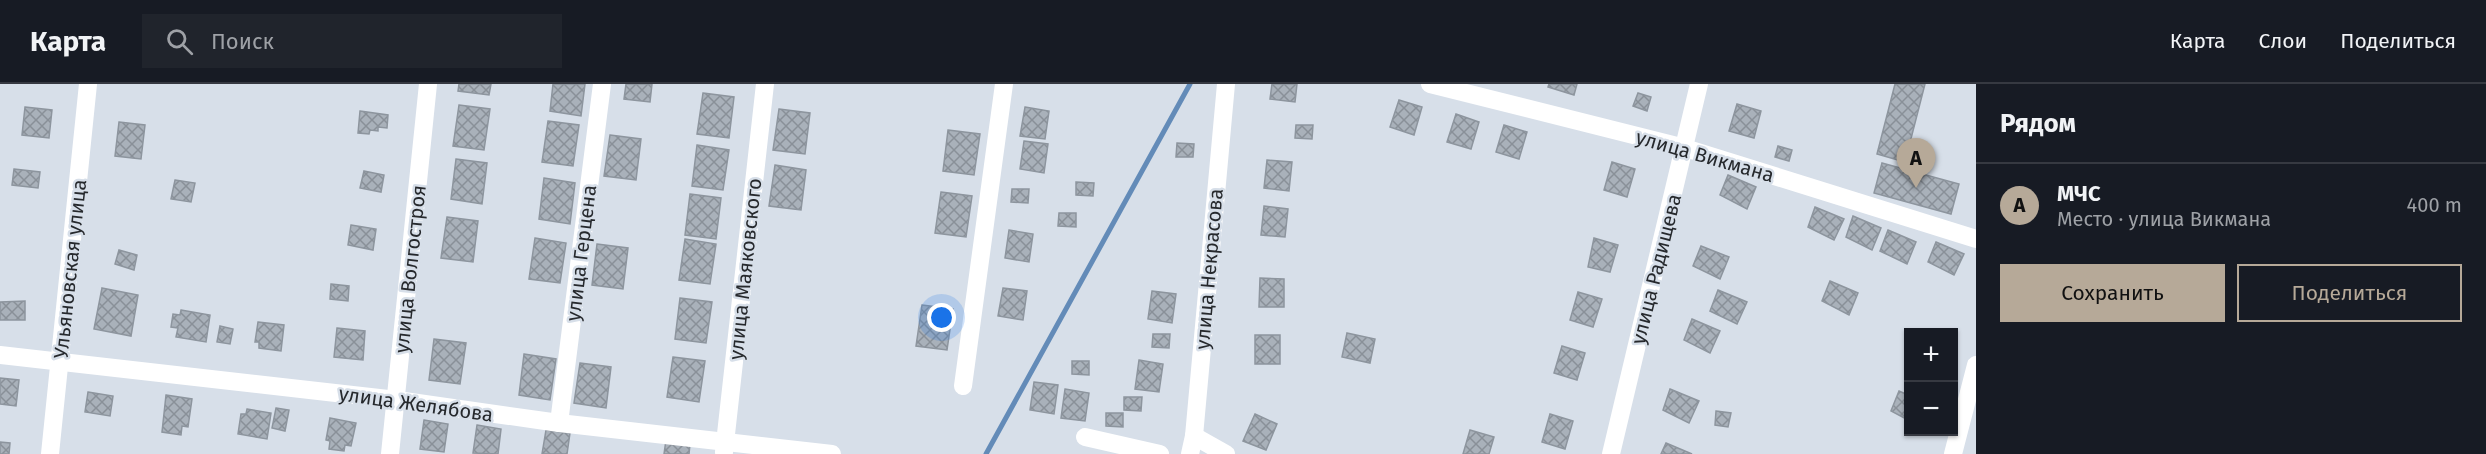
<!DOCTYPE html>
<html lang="ru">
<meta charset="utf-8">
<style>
:root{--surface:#171b24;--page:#20242c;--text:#f1f3f6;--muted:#9ea1a6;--line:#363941;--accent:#b6a998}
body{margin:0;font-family:"Fira Sans",sans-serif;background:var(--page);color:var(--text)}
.controls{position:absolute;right:18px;bottom:18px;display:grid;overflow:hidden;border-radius:0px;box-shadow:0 2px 4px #0004}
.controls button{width:54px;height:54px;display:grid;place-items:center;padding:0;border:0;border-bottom:2px solid var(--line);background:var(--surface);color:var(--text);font:30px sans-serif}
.you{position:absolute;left:942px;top:234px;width:21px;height:21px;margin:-15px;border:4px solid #fff;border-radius:50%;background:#1a73e8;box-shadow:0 0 0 9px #1a73e833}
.badge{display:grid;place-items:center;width:39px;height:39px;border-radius:50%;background:var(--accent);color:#111;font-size:20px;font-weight:700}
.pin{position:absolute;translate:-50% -50px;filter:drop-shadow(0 2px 3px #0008)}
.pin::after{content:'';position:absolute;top:32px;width:21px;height:18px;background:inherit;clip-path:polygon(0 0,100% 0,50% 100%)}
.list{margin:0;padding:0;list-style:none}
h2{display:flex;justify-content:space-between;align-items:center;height:78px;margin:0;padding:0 24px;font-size:26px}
h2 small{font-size:20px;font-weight:400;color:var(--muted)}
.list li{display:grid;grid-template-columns:39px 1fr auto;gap:18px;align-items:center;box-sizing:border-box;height:84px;padding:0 24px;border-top:2px solid var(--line)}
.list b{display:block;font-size:22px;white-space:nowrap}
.list p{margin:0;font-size:20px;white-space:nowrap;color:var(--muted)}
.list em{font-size:20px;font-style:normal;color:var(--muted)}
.actions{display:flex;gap:12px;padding:18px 24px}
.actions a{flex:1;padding:14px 0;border:2px solid var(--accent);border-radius:0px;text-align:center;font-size:21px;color:var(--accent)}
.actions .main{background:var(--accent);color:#111}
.icon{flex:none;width:33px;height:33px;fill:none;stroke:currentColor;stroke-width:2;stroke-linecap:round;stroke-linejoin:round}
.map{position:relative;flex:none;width:1976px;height:370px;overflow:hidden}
header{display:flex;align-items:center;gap:36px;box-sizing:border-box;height:84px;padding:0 30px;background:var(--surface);border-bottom:2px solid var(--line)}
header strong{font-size:28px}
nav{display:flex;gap:33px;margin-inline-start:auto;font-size:21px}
.search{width:420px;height:54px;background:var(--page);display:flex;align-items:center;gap:15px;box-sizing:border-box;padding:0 21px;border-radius:0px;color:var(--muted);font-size:22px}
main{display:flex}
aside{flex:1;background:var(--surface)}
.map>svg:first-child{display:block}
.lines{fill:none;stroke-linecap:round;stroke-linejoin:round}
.stream{stroke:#638bb8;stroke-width:5}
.building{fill:url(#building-cross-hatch);stroke:#8d959e;stroke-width:1.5}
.street{stroke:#fff;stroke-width:18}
.labels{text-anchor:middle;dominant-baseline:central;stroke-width:5;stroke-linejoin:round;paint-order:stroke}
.street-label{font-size:20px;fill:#26292d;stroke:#d7dfe9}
</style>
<header>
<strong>Карта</strong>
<div class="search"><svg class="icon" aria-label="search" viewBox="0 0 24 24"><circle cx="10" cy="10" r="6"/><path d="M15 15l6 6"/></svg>Поиск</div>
<nav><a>Карта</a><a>Слои</a><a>Поделиться</a></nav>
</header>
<main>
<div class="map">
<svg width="1976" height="370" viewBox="0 0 1976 370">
<defs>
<pattern id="building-cross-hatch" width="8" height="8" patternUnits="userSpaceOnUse" patternTransform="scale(1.5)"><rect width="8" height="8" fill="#a9b1ba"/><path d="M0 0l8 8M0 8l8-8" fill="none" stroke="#899098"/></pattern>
</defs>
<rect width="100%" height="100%" fill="#d7dfe9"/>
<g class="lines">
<path class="stream" d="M986,370L1190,0"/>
</g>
<g class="building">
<path d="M459,0H491L489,11L458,7Z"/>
<path d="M553,0H585L581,32L550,27Z"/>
<path d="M626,0H652L650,18L624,15Z"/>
<path d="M1272,0H1297L1295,18L1270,15Z"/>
<path d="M1549,0H1577L1574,11L1548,3Z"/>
<path d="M1895,0H1925L1905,78L1877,70Z"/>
<path d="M703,9L734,13L729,54L697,50Z"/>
<path d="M1638,9L1651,13L1647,27L1633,22Z"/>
<path d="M1399,16L1422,23L1414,51L1390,43Z"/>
<path d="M1737,20L1761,27L1754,54L1729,47Z"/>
<path d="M459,21L490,25L484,66L453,62Z"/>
<path d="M25,23L52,26L49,54L22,51Z"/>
<path d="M1025,23L1049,27L1045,55L1020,52Z"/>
<path d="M779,25L810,29L805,70L773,66Z"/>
<path d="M360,27L388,31L387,44L378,43V47L370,46L369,50L358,49Z"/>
<path d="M1456,30L1479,38L1471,65L1447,58Z"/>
<path d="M548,37L579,41L573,82L542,78Z"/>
<path d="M119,38L145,41L141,75L115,72Z"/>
<path d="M1296,41H1313L1312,55L1295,54Z"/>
<path d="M1504,41L1527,48L1519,75L1496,68Z"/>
<path d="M948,46L980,50L974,91L943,87Z"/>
<path d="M610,51L641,55L636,96L604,92Z"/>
<path d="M1024,57L1048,60L1044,89L1020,85Z"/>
<path d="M1177,59L1194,60L1193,73H1176Z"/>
<path d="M697,61L729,66L723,106L692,102Z"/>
<path d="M1778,62L1792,66L1789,77L1775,73Z"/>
<path d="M456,75L487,79L482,120L451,115Z"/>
<path d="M1267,76L1292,78L1289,107L1264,104Z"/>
<path d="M1612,78L1635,85L1627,113L1604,106Z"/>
<path d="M1882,79L1959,100L1951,130L1874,109Z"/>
<path d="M775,81L806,86L801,126L769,122Z"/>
<path d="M14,85L40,88L38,104L12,101Z"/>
<path d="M364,87L384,91L381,108L360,104Z"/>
<path d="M1728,91L1756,103L1747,125L1720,111Z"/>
<path d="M544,94L575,99L570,140L539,135Z"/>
<path d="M175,96L195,99L191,118L171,115Z"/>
<path d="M1076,98L1094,99L1093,112L1076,111Z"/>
<path d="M1012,105H1029L1028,119L1011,118Z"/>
<path d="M941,108L972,112L966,153L935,149Z"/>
<path d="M690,110L721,114L716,155L685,151Z"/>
<path d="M1264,122L1288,125L1285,153L1261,151Z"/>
<path d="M1815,123L1844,135L1834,156L1808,143Z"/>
<path d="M1059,129H1076V143L1058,142Z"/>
<path d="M1853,132L1881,144L1872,166L1846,153Z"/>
<path d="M447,133L478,137L473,178L441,174Z"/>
<path d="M351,141L376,145L373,166L348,161Z"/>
<path d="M1009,146L1033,150L1029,178L1005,174Z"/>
<path d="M1888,146L1916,158L1907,180L1880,167Z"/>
<path d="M535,154L566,159L560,199L529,195Z"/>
<path d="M1594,154L1618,161L1610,188L1588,183Z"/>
<path d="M685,155L716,160L710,200L679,196Z"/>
<path d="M1936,158L1964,170L1954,191L1928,178Z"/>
<path d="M597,160L628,164L623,205L592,201Z"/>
<path d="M1701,162L1729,173L1720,195L1693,182Z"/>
<path d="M119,166L137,171L134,186L115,180Z"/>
<path d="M1260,194L1284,195V223H1259Z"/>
<path d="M1830,197L1858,209L1849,231L1822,217Z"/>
<path d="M331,200L349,202L348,217L330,215Z"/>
<path d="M102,204L138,211L131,252L94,245Z"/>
<path d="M1003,204L1027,207L1023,236L998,232Z"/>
<path d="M1718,206L1747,218L1737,240L1710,227Z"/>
<path d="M1152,207L1176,210L1172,239L1148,235Z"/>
<path d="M1578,208L1602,215L1593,243L1570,236Z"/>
<path d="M680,214L712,218L706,259L675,255Z"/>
<path d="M25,217V236H0V218Z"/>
<path d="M922,221L953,225L947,266L916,262Z"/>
<path d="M181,226L210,231L206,258L176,253L178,244L171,243L173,230L180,231Z"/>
<path d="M1692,235L1720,247L1710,269L1684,256Z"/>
<path d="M258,238L284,241L281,267L259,264V258H255Z"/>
<path d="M220,242L233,245L230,260L217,258Z"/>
<path d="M337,244L365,247L363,276L334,273Z"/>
<path d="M1347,249L1375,255L1370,279L1342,273Z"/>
<path d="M1153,250H1170L1169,264L1152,263Z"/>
<rect x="1255" y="251" width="25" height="29"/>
<path d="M434,255L466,259L460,300L429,296Z"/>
<path d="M1562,262L1585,269L1577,296L1554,289Z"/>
<path d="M524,270L556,275L550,316L519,311Z"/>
<path d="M673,273L705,277L699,318L667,313Z"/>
<path d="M1139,276L1163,280L1159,308L1135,305Z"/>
<path d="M1072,277H1089V291L1072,290Z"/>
<path d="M580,279L611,283L606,324L574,319Z"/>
<path d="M0,294L19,296L16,322L0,320Z"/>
<path d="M1034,298L1058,301L1054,330L1030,326Z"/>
<path d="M1065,305L1089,309L1085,337L1061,334Z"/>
<path d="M1670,305L1699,317L1689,339L1663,326Z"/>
<path d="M1899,307L1908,311V336L1891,327Z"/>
<path d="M88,308L113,312L110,332L85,328Z"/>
<path d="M166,311L192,315L188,343L182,342L181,351L162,348Z"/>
<path d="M1124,313H1142L1141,327L1124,326Z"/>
<path d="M276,324L289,326L285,347L272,344Z"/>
<path d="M247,325L271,329L267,355L238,350L241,330H246Z"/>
<path d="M1716,327L1731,329L1728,343L1715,341Z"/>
<path d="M1106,329H1123V343L1106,342Z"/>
<path d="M1255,330L1277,340L1266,366L1243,357Z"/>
<path d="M1550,330L1573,337L1565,365L1542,358Z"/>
<path d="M330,334L356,339L351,362L345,361L344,367L329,365L330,357L326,356Z"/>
<path d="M424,336L448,340L444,368L420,365Z"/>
<path d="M477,341L501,345L498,370L473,369Z"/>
<path d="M546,346L570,349L567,370H542Z"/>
<path d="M1470,346L1494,353L1489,370H1463Z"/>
<path d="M666,356L690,360L689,370H664Z"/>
<path d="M0,358L10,359L9,370H0Z"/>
<path d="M1666,359L1692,370H1661Z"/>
</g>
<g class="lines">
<g class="street">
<path d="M1430,0L1685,64L1976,155"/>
<path d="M0,271L397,316L559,339L832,370"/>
<path d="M963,302L1004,0"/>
<path d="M559,339L602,0"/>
<path d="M1194,352L1226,370"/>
<path d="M1085,353L1160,370"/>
<path d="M724,368L765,0"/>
<path d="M50,370L88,0"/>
<path d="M390,370L428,0"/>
<path d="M1190,370L1194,352L1226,0"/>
<path d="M1611,370L1699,0"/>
<path d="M1953,370L1976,281"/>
</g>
</g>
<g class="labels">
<g class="street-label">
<text transform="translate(1705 72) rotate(16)">улица Викмана</text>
<text transform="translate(581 169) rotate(-83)">улица Герцена</text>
<text transform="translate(70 185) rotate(-84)">Ульяновская улица</text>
<text transform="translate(410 185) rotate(-84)">улица Волгостроя</text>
<text transform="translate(745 185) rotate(-84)">улица Маяковского</text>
<text transform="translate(1209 185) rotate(-85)">улица Некрасова</text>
<text transform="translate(1656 185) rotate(-76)">улица Радищева</text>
<text transform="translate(416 320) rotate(8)">улица Желябова</text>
</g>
</g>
</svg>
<div class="controls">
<button>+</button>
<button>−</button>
</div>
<div class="you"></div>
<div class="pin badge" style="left:1916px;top:104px">A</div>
</div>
<aside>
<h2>Рядом<small></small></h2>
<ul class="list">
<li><span class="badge">A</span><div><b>МЧС</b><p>Место · улица Викмана</p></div><em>400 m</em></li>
</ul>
<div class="actions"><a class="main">Сохранить</a><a>Поделиться</a></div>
</aside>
</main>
